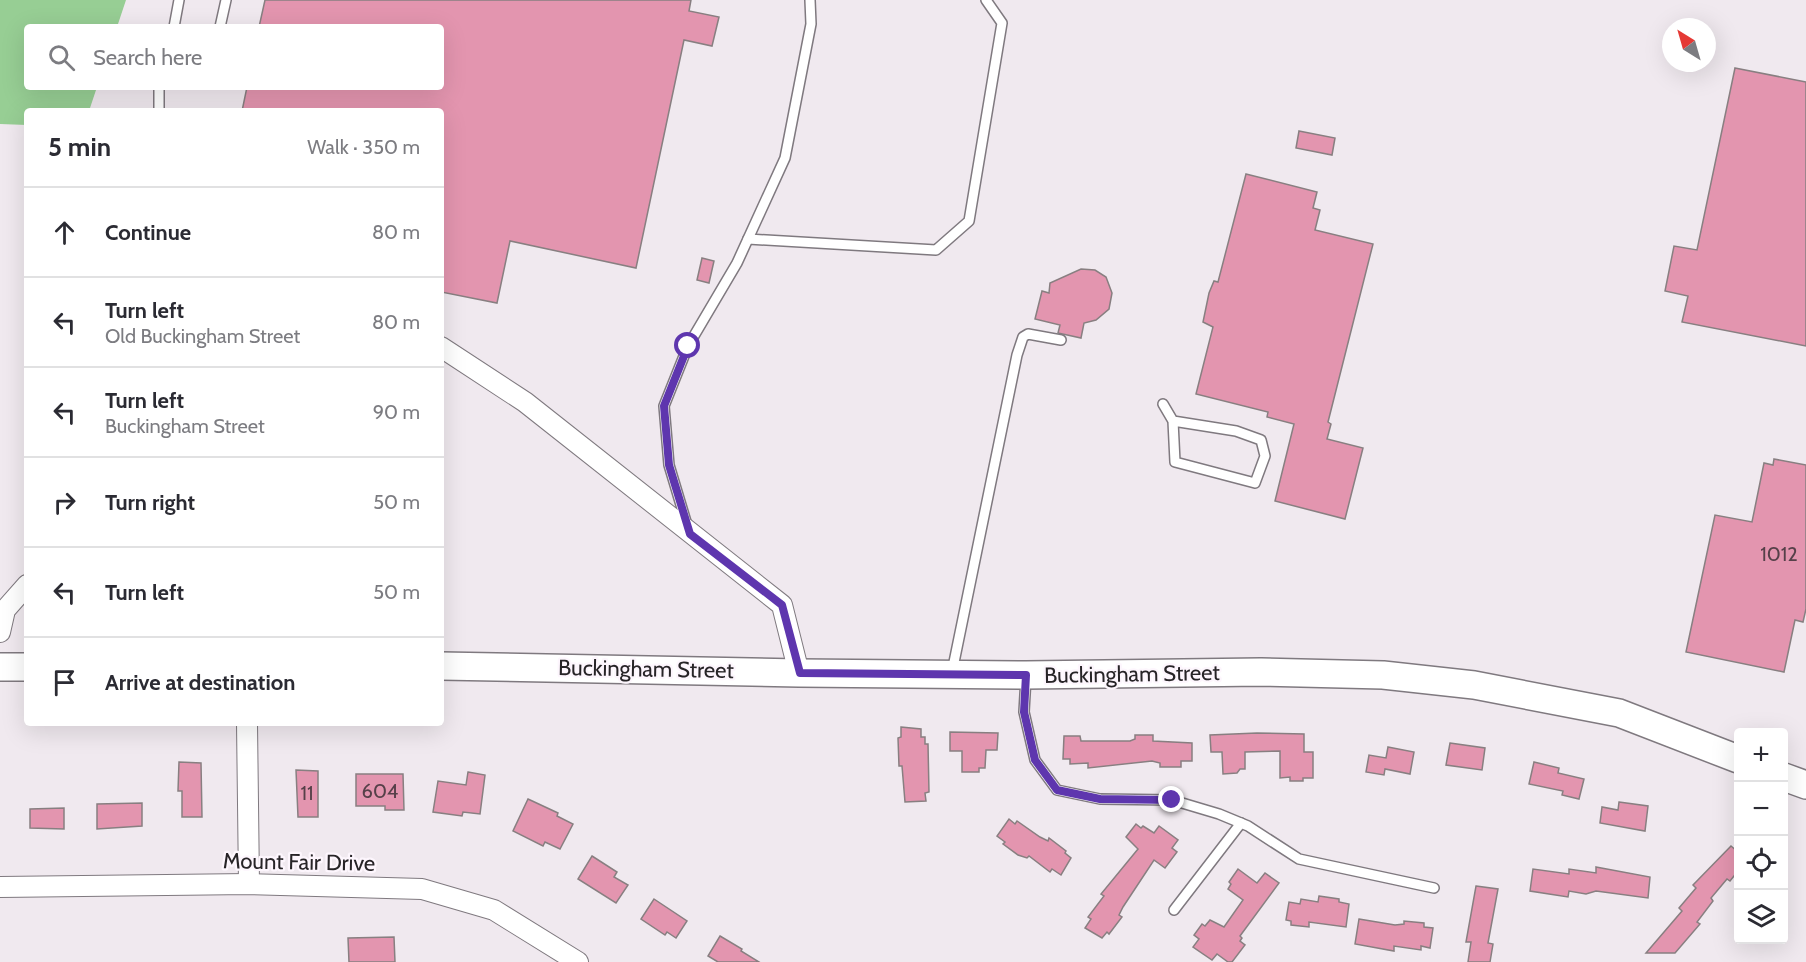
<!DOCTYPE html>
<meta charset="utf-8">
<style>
:root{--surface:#fff;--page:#f7f7f7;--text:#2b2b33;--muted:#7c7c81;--line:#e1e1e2}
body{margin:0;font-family:Cabin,sans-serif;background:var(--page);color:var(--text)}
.controls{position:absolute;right:18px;bottom:18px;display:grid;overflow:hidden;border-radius:6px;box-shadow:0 6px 24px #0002}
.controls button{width:54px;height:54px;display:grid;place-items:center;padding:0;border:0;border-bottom:2px solid var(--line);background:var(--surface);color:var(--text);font:30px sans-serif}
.compass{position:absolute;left:1662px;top:18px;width:54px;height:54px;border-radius:50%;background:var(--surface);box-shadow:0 6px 24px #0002;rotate:323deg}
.stop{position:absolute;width:18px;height:18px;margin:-14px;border:4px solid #5e36ae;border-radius:50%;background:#fff}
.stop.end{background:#5e36ae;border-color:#fff;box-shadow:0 2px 6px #0008}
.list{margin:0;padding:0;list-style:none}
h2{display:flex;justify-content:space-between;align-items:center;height:78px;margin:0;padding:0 24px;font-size:26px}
h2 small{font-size:20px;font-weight:400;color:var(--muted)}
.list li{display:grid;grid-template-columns:39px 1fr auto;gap:18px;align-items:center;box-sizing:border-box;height:90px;padding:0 24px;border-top:2px solid var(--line)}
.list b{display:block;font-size:22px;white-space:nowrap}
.list p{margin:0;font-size:20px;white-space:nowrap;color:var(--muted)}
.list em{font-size:20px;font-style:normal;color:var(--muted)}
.icon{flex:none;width:33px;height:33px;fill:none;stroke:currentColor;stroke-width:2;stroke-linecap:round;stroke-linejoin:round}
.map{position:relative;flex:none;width:1806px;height:962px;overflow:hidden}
.search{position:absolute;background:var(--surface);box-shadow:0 6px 24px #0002;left:24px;top:24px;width:420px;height:66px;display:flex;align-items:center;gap:15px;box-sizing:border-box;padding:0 21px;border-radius:6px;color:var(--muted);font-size:22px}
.panel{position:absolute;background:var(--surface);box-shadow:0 6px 24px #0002;left:24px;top:108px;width:420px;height:618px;border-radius:6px}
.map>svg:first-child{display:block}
.forest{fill:#97ce94}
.building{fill:#e395af;stroke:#887f81;stroke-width:1.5}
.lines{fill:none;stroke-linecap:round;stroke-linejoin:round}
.service-casing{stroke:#7f797f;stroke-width:12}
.minor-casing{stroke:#7f797f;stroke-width:22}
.secondary-casing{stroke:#7f797f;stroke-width:30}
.service{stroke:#fff;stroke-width:9}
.minor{stroke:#fff;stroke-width:20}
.secondary{stroke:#fff;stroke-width:27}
.route{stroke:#5e36ae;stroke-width:8}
.labels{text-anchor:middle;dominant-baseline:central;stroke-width:4.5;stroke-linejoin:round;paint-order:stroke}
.number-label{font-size:20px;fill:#564049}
.street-label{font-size:22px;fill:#272427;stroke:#fdf6fd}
</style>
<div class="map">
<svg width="1806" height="962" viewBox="0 0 1806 962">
<rect width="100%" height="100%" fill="#f0e9ef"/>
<path class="forest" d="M0,0H126L117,27H27V87H97L89,111H27V125L0,124Z"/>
<g class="building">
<path d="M265,0H691L689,11L719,17L712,46L684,40L636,268L510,241L497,303L441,292V111H242L247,87H441V27H259Z"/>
<path d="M1735,68L1806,82V346L1682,322L1688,296L1665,291L1674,246L1697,250Z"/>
<path d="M1299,131L1335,138L1332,155L1296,148Z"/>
<path d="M1246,174L1317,192L1313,208L1320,210L1315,230L1373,244L1328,422L1331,424L1327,439L1363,448L1345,519L1275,501L1294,424L1267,417L1268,412L1196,394L1213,327L1203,322L1209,293L1214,281L1218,282Z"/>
<path d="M702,258L714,261L709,283L697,280Z"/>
<path d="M1081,269L1095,270L1106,277L1112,293L1109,309L1096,320L1084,323L1081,338L1058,333L1060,325L1035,319L1042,291L1049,293L1050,283Z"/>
<path d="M1774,459L1806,465V609L1803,622L1795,620L1784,672L1686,652L1715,515L1752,522L1764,463L1773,465Z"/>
<path d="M901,727L921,729V737H925V744H928L929,792L925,793L926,801L905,802L902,766H899L898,738L901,737Z"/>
<path d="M950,732L998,733L997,750H986L985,768H979V772H962V751H950Z"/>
<path d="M1257,733L1304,734V752H1313V778H1303V781H1290V777L1280,778V751L1245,752V769H1240L1237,773L1223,774L1222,752H1211L1210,735Z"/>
<path d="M1135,735H1153V741L1192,743V761H1181V767H1160V763L1152,761L1088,768V763L1070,764V759H1063L1064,736H1080L1081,741H1130L1135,739Z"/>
<path d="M1450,743L1485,748L1482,770L1446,765Z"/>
<path d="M1388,747L1414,752L1410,774L1385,769L1384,775L1366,772L1369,755L1386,758Z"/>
<path d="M179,762L201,763L202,817H182V791H178Z"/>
<path d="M1534,762L1559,768L1558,773L1584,779L1579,799L1562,795L1563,791L1529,784Z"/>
<path d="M296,770L318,771V817H298Z"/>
<path d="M468,772L485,775L480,814L463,812L462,816L433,812L438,781L466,785Z"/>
<path d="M356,774H403L404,810H385V806H356Z"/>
<path d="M528,799L558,813L557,816L573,824L560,849L545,842L543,846L513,831Z"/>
<path d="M1619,802L1648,806L1645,831L1600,823L1602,807L1618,810Z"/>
<path d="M142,803V826L97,829V804Z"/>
<path d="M64,808V829L30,828V809Z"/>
<path d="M1009,819L1015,824L1017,821L1040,837L1048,841L1049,838L1066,851L1065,853L1071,858L1061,875L1052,869L1050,872L1029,856L1027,858L1018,855L1003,844L1005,842L997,836Z"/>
<path d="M1136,824L1141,828L1143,826L1154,833L1159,826L1178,840L1172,848L1177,852L1165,868L1154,860L1123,907L1119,915L1122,917L1109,934L1107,932L1102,938L1085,928L1091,919L1088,917L1104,896L1101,894L1138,849L1126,837Z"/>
<path d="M1731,846L1738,852V871L1730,881L1727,879L1711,898L1713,901L1697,922L1700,924L1675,953H1646L1682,911L1679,908L1696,888L1693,885Z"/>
<path d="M592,856L617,872L614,877L628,885L616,903L578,879Z"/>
<path d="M1596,867L1650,877L1648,898L1596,891L1586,894L1569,891L1568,897L1530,891L1533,869L1569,874V869L1596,873Z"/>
<path d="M1238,869L1257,883L1265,873L1279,883L1240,936L1242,938L1240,941L1245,945L1232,962H1228L1217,954L1212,960L1193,947L1199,939L1194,935L1202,924L1205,926L1210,920L1224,927L1243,900L1228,889L1231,884L1229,882Z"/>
<path d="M1476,886L1498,889L1488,943L1493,944L1490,962H1468L1471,942H1466Z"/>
<path d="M1319,896L1339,899V902L1349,904L1346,927L1309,922V927L1291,925V921L1286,920L1289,902L1300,904L1301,899L1318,902Z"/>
<path d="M654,899L687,921L676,938L667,932L665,935L641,919Z"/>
<path d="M1359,919L1395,925L1404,924V921L1424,923V927L1433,928L1430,948L1421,946V950L1394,946V951L1355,944Z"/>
<path d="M720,936L742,949L741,951L759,962H718L708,956Z"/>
<path d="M394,937L395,962H349L348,938Z"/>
</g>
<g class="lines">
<g class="service-casing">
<g id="service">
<path d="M174,27L179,0"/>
<path d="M220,27L226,0"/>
<path d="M159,87V111"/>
<path d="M748,239L936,250L969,221L1002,23L986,0"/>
<path d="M1163,404L1173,421L1236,431L1261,440L1265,456L1255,483L1175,462L1173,421"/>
<path d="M687,525L669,465L664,406L688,346L737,263L785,158L811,24L810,0"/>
<path d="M952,672L1017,355L1023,337L1028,334L1061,340"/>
<path d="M1026,677L1024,712L1035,760L1057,790L1100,799L1172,800L1219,814L1248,826L1299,859L1434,888"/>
<path d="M1174,910L1241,823"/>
</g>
</g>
<g class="minor-casing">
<g id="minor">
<path d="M441,347L525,402L782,605L799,673"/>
<path d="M0,632L5,610L27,585"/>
<path d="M247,723L249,884"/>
<path d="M0,887L249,884L422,889L494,910L578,962"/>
</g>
</g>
<g class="secondary-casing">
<g id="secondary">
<path d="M441,666L799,673L1026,675L1261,672L1383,675L1474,685L1619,713L1738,759"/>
<path d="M0,667H27"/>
<path d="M1784,777L1806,785"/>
</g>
</g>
<use href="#service" class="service"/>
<use href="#minor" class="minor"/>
<use href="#secondary" class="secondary"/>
</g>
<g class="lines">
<path class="route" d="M688,346L664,406L669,465L690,534L782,605L800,673L1026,675L1024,712L1035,760L1057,790L1100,799L1172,800"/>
</g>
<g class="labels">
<g class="number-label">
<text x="1779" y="554">1012</text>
<text x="380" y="791">604</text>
<text x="307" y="793">11</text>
</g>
<g class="street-label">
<text transform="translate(646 669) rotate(1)">Buckingham Street</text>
<text transform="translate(1132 674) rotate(-1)">Buckingham Street</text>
<text transform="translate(299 862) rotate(1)">Mount Fair Drive</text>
</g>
</g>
</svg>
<div class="controls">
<button>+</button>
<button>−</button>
<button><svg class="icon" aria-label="locate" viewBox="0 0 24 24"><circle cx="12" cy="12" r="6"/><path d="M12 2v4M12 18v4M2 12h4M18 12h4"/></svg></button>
<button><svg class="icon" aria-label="layers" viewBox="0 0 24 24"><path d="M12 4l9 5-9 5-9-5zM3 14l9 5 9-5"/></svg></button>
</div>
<svg class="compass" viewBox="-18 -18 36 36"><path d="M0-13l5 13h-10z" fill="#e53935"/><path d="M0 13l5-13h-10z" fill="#7c7c81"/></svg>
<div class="stop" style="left:688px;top:346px"></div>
<div class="stop end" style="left:1172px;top:800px"></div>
<div class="search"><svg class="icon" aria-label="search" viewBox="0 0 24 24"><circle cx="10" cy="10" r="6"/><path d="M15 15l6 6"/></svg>Search here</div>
<section class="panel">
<h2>5 min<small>Walk · 350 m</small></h2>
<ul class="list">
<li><svg class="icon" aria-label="ahead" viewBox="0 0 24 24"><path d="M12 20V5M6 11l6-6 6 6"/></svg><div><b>Continue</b></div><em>80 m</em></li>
<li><svg class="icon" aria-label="left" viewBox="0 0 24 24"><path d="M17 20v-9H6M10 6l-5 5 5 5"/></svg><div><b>Turn left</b><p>Old Buckingham Street</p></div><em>80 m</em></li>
<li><svg class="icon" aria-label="left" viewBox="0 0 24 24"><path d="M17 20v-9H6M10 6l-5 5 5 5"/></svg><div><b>Turn left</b><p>Buckingham Street</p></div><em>90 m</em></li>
<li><svg class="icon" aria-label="right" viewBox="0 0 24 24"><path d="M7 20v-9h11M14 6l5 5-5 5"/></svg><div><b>Turn right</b></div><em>50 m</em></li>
<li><svg class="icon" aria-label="left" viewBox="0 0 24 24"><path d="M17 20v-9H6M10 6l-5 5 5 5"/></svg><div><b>Turn left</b></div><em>50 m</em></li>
<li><svg class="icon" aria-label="arrive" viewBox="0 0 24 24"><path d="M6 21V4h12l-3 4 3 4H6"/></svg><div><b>Arrive at destination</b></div></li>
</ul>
</section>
</div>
